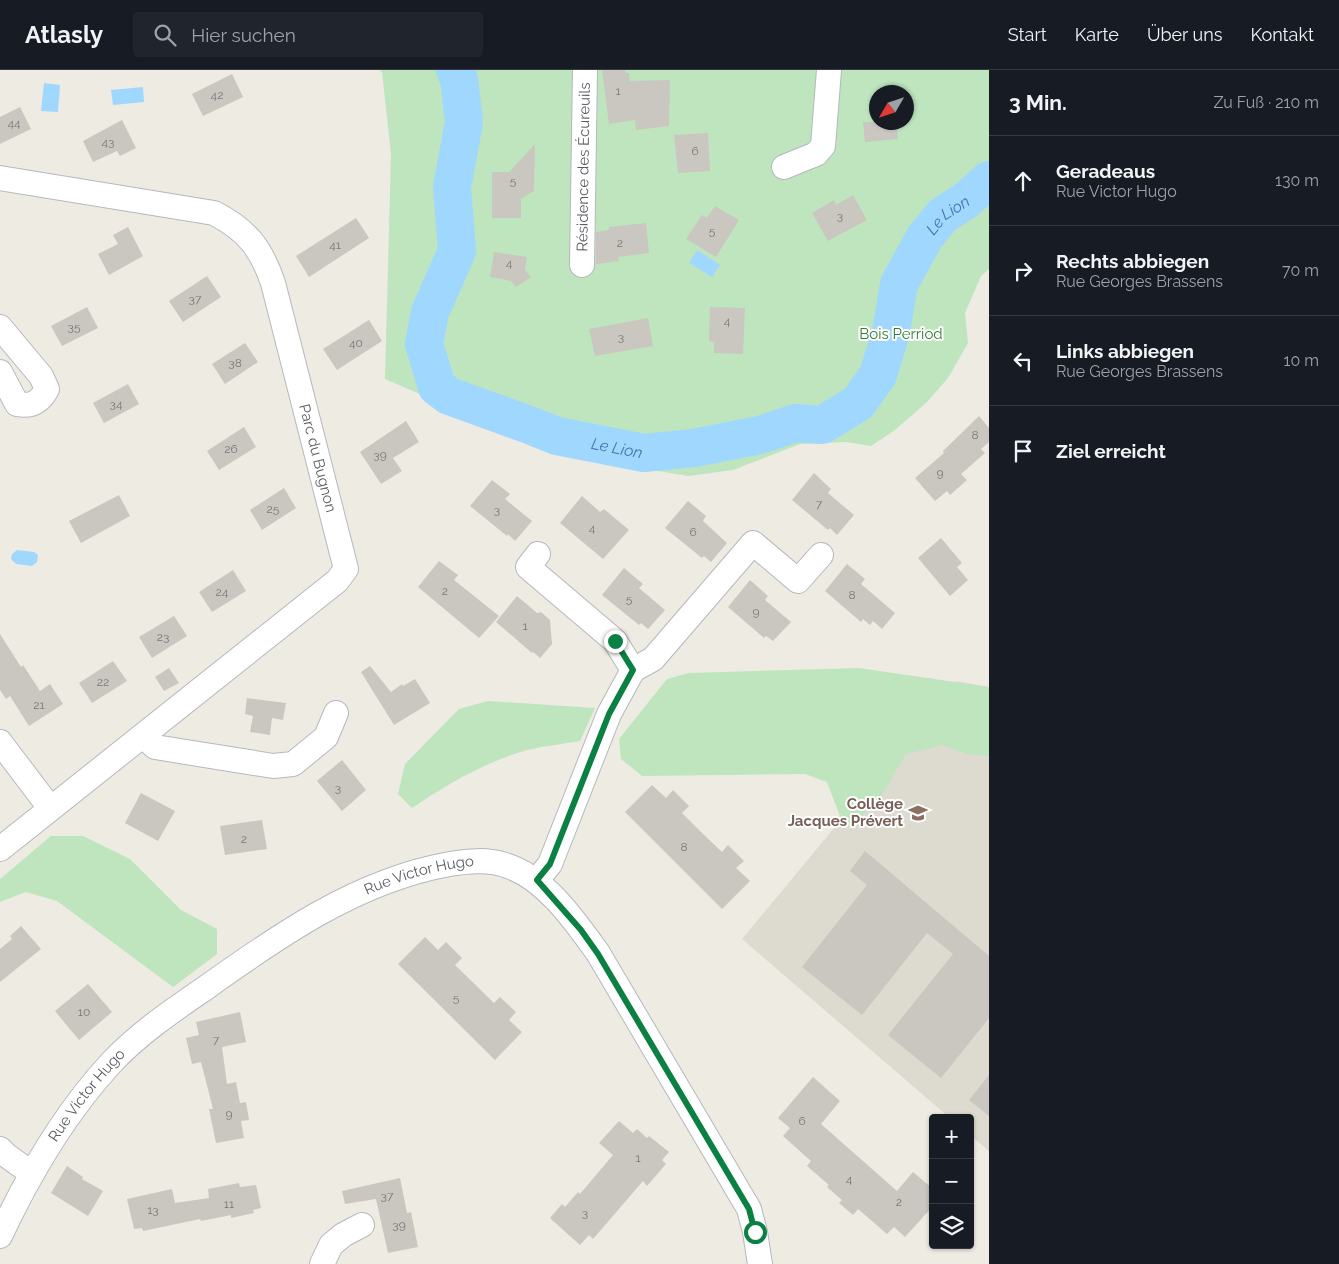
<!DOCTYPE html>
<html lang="de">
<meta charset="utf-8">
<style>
:root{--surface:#171b24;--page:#20242c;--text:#f1f3f6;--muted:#9ea1a6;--line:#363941}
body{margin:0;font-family:Raleway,sans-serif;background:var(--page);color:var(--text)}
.controls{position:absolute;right:15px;bottom:15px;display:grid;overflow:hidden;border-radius:5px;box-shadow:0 1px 4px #0004}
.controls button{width:45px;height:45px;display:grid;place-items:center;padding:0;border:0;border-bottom:1px solid var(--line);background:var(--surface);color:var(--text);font:25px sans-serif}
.compass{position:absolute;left:869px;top:15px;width:45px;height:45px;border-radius:50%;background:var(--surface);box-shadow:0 1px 4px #0004;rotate:231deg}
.stop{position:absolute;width:15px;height:15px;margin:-11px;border:4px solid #0b8043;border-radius:50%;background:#fff}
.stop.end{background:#0b8043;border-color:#fff;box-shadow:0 1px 5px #0008}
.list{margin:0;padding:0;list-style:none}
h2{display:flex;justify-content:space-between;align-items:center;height:65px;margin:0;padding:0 20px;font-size:21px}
h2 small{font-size:16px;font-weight:400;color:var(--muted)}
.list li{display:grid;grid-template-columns:32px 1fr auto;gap:15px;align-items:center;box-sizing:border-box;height:90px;padding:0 20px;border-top:1px solid var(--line)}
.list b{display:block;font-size:19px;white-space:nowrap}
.list p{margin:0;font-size:16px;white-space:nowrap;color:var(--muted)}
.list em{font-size:16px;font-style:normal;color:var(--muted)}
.icon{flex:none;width:28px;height:28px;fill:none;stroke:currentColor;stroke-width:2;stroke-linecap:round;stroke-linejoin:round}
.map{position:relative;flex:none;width:989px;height:1194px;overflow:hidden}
header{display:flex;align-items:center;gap:30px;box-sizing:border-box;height:70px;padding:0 25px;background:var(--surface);border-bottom:1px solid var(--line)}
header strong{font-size:24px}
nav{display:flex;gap:28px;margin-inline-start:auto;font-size:18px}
.search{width:350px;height:45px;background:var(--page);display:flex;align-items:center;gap:12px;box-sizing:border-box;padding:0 18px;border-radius:5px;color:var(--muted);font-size:19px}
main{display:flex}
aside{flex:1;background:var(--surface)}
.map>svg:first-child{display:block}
.education{fill:#dddad0}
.green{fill:#bee5be;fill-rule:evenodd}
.water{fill:#a0d7ff}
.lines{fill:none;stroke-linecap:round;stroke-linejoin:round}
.river{stroke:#a0d7ff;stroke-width:38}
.building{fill:#cac7c1}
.minor-casing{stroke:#b5b8bd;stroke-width:26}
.minor{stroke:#fff;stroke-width:24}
.route{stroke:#0b8043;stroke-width:6}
.labels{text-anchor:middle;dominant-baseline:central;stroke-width:4;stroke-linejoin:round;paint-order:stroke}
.number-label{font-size:12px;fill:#76787a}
.street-label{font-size:15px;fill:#5a5e63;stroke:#fff}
.park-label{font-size:15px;fill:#338136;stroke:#fff}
.education-label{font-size:15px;font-weight:bold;fill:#785e54;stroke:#fff;text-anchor:end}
.water-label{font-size:16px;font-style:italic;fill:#3d78b1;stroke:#fff}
</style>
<header>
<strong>Atlasly</strong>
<div class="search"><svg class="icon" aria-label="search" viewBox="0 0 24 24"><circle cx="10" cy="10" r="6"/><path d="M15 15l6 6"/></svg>Hier suchen</div>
<nav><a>Start</a><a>Karte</a><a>Über uns</a><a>Kontakt</a></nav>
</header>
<main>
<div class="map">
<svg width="989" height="1194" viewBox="0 0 989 1194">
<rect width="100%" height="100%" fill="#edebe2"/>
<path class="education" d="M956,611L989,617V1081L970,1065V1048H950L742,869Z"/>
<g class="green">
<path d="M379,0H989V199L981,206L965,243L968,273L948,308L927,332L895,360L871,376L846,372L800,374L733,400L688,406L593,390L520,367L385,309L391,84L382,2ZM876,22H906V52H876Z"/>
<path d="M859,598L989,617V686L967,684L943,675L906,684L880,728L851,757L841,749L827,712L805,704L642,706L621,689L619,669L667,609L689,603Z"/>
<path d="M488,631L595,638L580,671C563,674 544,676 527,680C485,692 448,714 412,738L398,724L405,694L459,639Z"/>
<path d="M51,766H83L130,789L181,840L217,859V884L173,917L57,831L26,822L0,832V809Z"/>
</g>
<g class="water">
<path d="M44,13L60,15L58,42L41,41Z"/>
<path d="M143,17L144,32L113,35L111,20Z"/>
<path d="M697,180L720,195L712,207L689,193Z"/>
<path d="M17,480L34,482L38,485L37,492L32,496L16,494L11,489L12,484Z"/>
</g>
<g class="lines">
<path class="river" id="s1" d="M455,0L459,9L464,52L452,117L457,181L430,242L424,274L437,317L449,326L532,356L557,366L644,383L694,378L760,365L796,353L822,355L858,333L878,305L891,262L899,214L925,167L943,145L965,131L989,110"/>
</g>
<g class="building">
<path d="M602,0H625L626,3H629L630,11L670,10L669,56L636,60L635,50L609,54Z"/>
<path d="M232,4L243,27L203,46L192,24Z"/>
<path d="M20,37L31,59L0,74V47Z"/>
<path d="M122,50L136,78L120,86L117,81L93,92L83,71Z"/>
<path d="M863,52H896L898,69L865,72Z"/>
<path d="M708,63L710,101L678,103L674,65Z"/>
<path d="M535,74L534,121L521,129V148H492V102H509Z"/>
<path d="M853,125L867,150L828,171L812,143L834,130L836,135Z"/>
<path d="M715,136L739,150L716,187L686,169L702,145L707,148Z"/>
<path d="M356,148L369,168L309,207L296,186Z"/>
<path d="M646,153L649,183L618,187L619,191L596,194V162L609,160V157Z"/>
<path d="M128,157L143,186L109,205L98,184L118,174L113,165Z"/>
<path d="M494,182L527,187L525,200L531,207L516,217L511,211L490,207Z"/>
<path d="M207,206L221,227L183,252L169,231Z"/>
<path d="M87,237L98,258L62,276L51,256Z"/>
<path d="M710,237L745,238L743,284L714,283V272L709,271Z"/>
<path d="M648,248L653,276L595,286L589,259Z"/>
<path d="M369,250L382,271L337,300L323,279Z"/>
<path d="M245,273L258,292L225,314L212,294Z"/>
<path d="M128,314L139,334L104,353L93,333Z"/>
<path d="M979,346L989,358V372L981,379L985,383L961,404L967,410L950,425L947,421L935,431L915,408L944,383L943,381Z"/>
<path d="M406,351L419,372L393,388L402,401L381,414L360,382Z"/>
<path d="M244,357L256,377L219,400L207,381Z"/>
<path d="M814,403L831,419L828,423L854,445L837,465L830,458L828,460L792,430Z"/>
<path d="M492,410L510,424L505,429L532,451L515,471L508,464L507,466L470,436Z"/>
<path d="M284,418L296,438L262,460L250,440Z"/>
<path d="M119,425L130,446L81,473L69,451Z"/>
<path d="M582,426L600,442L604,439L629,460L603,489L560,453Z"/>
<path d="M688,431L706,446L703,451L727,473L711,492L704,486L702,488L665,458Z"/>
<path d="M941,468L962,493L957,497L968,510L950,526L918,488Z"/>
<path d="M439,491L458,505L454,510L499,546L479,568L418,517Z"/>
<path d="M847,494L865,509L861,514L895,543L882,559L873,551L870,555L863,549L861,552L825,521Z"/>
<path d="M624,498L643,514L639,518L665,540L648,559L641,553L639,555L602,525Z"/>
<path d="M233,500L246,521L212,542L199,522Z"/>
<path d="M750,510L768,526L765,530L791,552L773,571L766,566L764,568L728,537Z"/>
<path d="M517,526L537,543L541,542L550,550L552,574L540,588L533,582L532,583L496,552Z"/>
<path d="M174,546L187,566L152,588L139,567Z"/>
<path d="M0,564L21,597L23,595L40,621L50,614L63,634L29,656L10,626L6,629L0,620Z"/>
<path d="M113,591L127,611L92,633L79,613Z"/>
<path d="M370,596L391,622L402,614L403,616L415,609L430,633L394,655L361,602Z"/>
<path d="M169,598L179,613L164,621L155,607Z"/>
<path d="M247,628L286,633L283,650L272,648L270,665L250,662L253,646L245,644Z"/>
<path d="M342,690L366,720L342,741L317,711Z"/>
<path d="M652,715L666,728L673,720L689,736L682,743L701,762L722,782L728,775L744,791L736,798L750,811L722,839L625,742Z"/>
<path d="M141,723L175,741L158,771L125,753Z"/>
<path d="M262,750L267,779L225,785L220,756Z"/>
<path d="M865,781L989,886V948L941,1008L888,965L953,884L927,863L862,945L802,897L867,815L850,801Z"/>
<path d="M21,856L41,879L0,912V879L12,869L10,866Z"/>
<path d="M425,867L438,880L446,872L462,888L455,895L494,933L500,927L516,942L509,950L522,962L495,990L398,894Z"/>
<path d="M88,914L112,942L79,970L55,941Z"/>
<path d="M240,942L246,972L222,977L227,1014L236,1012L240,1033L246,1032L249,1050L241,1051L244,1068L216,1073L209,1039H213L201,992L192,994L186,968L199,965L196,952Z"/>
<path d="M989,1005V1046L969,1030Z"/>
<path d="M813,1007L840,1031L821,1054L897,1121L913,1102L933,1119V1136L905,1167L894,1157L887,1164L858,1139L853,1145L839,1133L842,1130L827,1117L829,1115L807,1096L811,1091L783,1066L790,1058L778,1048Z"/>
<path d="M619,1051L633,1063L637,1059L647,1068L649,1066L669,1082L662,1090L666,1094L647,1116L643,1111L593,1169L589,1165L580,1175L550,1148L562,1134L565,1137L578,1122L580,1124L613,1085L599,1073Z"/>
<path d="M67,1096L83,1107L82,1109L103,1121L88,1146L51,1123Z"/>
<path d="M400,1108L407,1143L411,1142L418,1177L388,1183L376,1129L345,1134L342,1121Z"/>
<path d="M239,1113L240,1117L256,1115L261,1138L253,1140L254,1143L231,1148V1145L201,1151L200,1149L143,1161L142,1158L134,1159L127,1129L172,1119L175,1133L209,1128L208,1119Z"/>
</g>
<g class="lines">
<g class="minor-casing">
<g id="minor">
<path d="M784,97L816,84L823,76L829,0"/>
<path id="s2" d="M0,108L214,143C247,160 261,178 273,213L346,499L337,511L0,779"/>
<path id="s3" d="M582,195L585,0"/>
<path d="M0,257L41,306L47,319C40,332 32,337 17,334L0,302"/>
<path d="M538,484L528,497L615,571L633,600"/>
<path d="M143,666L155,677L273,696L293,694L326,667L336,643"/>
<path d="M0,672L50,738"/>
<path d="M537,810L550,794L609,644L633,600L653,589L753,473L798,511L821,485"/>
<path d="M0,1079L6,1085L31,1103"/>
<path id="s4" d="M0,1166C29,1104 64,1044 111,993C138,964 172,941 204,919C278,866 358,810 450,794C468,791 487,789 505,795C545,807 575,851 598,883L749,1139L755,1162L760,1194"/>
<path d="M322,1194L331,1175L343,1165L362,1155"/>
</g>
</g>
<use href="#minor" class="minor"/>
</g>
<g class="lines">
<path class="route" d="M615,571L633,600L609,644L550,794L537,810L581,860L598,884L749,1139L755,1162"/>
</g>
<defs>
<g id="school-bare" transform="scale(1.5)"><path d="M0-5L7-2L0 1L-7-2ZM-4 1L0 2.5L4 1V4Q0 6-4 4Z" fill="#8d6e63" stroke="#fff" stroke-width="2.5" paint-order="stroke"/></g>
</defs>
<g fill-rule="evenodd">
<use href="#school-bare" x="918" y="743"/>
</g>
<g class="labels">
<g class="number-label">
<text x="618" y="21">1</text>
<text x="217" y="25">42</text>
<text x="14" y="53">44</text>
<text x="108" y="72">43</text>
<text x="695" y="81">6</text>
<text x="513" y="111">5</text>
<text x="840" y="146">3</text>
<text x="712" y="161">5</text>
<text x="620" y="173">2</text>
<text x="335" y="175">41</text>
<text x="509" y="193">4</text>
<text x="195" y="229">37</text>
<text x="727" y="251">4</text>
<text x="74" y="257">35</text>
<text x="621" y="267">3</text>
<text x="356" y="273">40</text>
<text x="235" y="293">38</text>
<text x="116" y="334">34</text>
<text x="975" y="365">8</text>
<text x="231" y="379">26</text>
<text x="380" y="385">39</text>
<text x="940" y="403">9</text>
<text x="819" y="434">7</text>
<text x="273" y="439">25</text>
<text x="497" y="440">3</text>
<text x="592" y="458">4</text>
<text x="693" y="462">6</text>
<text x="445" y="521">2</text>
<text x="222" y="522">24</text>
<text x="852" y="525">8</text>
<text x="629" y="529">5</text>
<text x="756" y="542">9</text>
<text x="525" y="556">1</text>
<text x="163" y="567">23</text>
<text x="103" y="612">22</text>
<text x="39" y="635">21</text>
<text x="338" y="718">3</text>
<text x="244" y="769">2</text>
<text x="684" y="777">8</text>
<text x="456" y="928">5</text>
<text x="84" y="942">10</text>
<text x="216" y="970">7</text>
<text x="229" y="1044">9</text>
<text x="802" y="1051">6</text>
<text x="638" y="1088">1</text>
<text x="849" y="1109">4</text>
<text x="387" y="1126">37</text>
<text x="899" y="1132">2</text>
<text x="229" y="1134">11</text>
<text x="153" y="1140">13</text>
<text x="585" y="1143">3</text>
<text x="399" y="1155">39</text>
</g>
<g class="street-label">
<text stroke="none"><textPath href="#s3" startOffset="98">Résidence des Écureuils</textPath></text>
<text stroke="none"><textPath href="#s2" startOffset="492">Parc du Bugnon</textPath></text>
<text stroke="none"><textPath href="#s4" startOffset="571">Rue Victor Hugo</textPath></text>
<text stroke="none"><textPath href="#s4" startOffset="166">Rue Victor Hugo</textPath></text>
</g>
<g class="park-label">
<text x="901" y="264">Bois Perriod</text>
</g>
<g class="education-label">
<text x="903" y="734">Collège<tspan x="903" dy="17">Jacques Prévert</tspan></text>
</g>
<g class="water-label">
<text stroke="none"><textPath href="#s1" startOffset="984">Le Lion</textPath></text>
<text stroke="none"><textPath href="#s1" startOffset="519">Le Lion</textPath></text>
</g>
</g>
</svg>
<div class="controls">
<button>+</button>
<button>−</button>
<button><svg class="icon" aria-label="layers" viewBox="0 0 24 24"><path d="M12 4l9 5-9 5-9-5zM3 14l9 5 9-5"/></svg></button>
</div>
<svg class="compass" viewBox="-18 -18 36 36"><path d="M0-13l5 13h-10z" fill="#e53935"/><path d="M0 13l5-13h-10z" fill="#9ea1a6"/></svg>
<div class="stop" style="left:755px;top:1162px"></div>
<div class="stop end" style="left:615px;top:571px"></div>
</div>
<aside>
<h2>3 Min.<small>Zu Fuß · 210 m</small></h2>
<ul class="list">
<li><svg class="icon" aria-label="ahead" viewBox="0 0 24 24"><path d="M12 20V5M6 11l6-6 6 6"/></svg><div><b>Geradeaus</b><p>Rue Victor Hugo</p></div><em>130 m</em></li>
<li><svg class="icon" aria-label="right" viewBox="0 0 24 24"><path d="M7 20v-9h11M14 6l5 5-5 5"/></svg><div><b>Rechts abbiegen</b><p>Rue Georges Brassens</p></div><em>70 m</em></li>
<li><svg class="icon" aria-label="left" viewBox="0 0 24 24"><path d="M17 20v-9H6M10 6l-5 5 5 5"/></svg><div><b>Links abbiegen</b><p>Rue Georges Brassens</p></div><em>10 m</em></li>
<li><svg class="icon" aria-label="arrive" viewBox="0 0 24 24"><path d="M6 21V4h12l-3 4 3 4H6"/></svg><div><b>Ziel erreicht</b></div></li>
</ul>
</aside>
</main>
